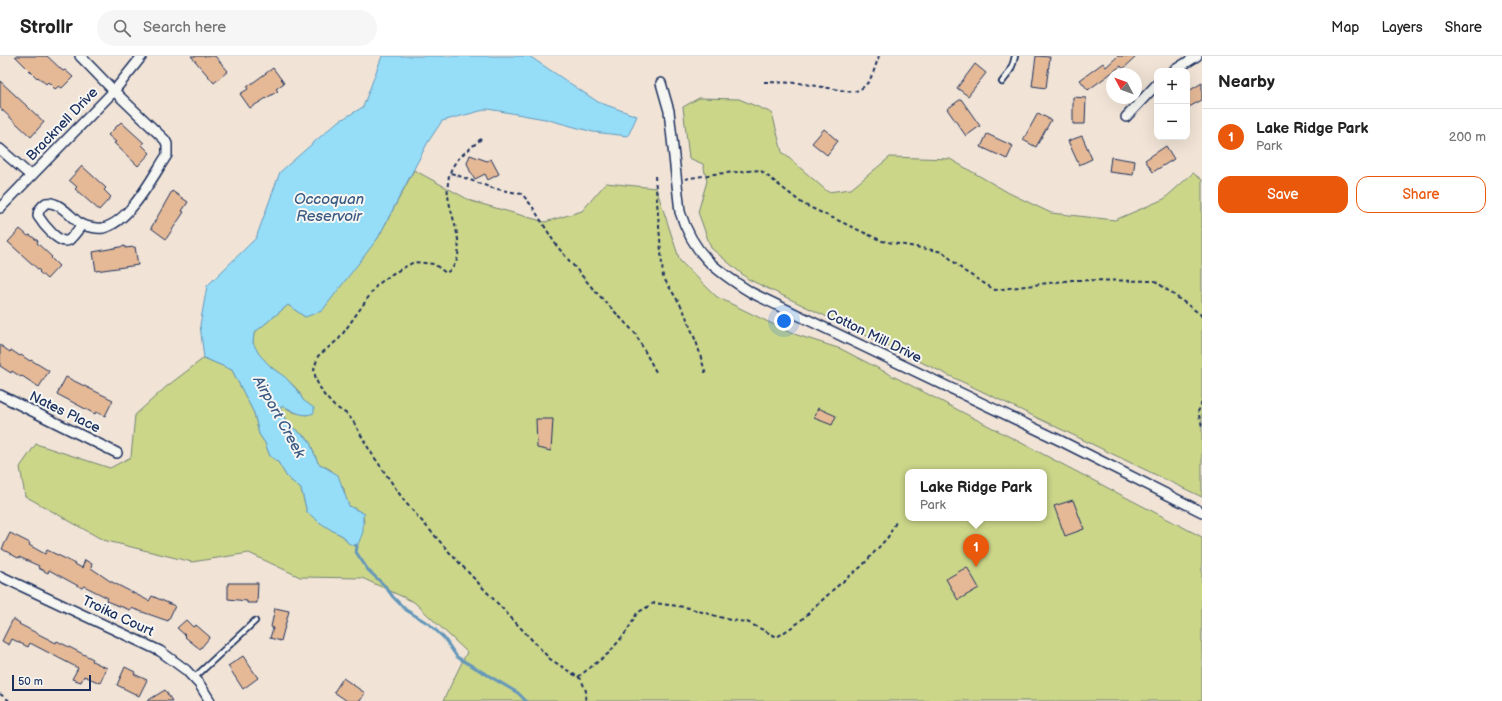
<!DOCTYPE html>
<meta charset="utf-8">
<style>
:root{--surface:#fff;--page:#f6f6f6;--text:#222;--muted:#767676;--line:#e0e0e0;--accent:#ea580c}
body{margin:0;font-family:"Balsamiq Sans",sans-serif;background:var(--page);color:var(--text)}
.controls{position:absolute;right:12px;top:12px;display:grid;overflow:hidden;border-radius:8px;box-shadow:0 4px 16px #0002}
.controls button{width:36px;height:36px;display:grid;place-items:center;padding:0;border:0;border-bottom:1px solid var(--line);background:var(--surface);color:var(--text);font:20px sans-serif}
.compass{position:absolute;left:1106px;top:12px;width:36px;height:36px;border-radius:50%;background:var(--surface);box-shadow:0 4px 16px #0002;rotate:311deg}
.scale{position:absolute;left:12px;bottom:10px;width:79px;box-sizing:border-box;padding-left:4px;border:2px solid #1b2f5e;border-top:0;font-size:11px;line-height:14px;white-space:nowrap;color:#1b2f5e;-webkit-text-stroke:3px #f6f6f2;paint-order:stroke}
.you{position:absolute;left:784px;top:265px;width:14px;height:14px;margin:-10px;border:3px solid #fff;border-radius:50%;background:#1a73e8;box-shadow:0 0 0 6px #1a73e833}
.badge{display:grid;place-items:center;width:26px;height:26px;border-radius:50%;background:var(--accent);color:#fff;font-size:13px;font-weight:700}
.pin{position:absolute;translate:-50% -33px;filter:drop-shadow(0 1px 2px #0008)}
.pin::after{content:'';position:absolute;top:21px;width:14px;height:12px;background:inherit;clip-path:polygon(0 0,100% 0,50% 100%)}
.popup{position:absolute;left:905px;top:413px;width:142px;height:52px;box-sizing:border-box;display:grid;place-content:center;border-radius:8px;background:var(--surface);filter:drop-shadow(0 1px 3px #0005);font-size:13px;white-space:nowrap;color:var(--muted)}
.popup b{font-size:15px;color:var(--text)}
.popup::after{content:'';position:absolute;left:50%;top:100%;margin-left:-8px;border:8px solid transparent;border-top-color:var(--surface)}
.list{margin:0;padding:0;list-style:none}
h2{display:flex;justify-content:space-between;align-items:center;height:52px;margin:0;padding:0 16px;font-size:17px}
h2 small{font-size:13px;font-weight:400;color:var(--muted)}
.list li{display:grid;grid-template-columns:26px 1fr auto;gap:12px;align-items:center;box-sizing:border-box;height:56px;padding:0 16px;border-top:1px solid var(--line)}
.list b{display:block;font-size:15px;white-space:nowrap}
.list p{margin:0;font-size:13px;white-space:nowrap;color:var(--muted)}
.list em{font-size:13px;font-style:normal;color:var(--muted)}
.actions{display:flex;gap:8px;padding:12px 16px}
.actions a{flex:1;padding:9px 0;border:1px solid var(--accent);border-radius:12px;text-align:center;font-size:14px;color:var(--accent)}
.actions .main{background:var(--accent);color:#fff}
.icon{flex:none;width:22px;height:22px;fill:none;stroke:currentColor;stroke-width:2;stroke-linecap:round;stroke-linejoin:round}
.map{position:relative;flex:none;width:1202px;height:645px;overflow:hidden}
header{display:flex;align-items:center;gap:24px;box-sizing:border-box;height:56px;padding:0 20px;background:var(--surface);border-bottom:1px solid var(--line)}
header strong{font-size:19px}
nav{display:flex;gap:22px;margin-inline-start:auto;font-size:14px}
.search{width:280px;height:36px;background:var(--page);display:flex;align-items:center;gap:10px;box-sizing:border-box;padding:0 14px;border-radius:22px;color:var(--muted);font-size:15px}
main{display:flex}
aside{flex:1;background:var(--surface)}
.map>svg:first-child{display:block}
.green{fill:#cbd689;stroke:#738274;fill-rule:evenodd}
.water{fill:#96ddf8;stroke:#6597ba}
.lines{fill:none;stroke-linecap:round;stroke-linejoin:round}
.stream{stroke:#6597ba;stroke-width:3}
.building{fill:#e5b996;stroke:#1b2f5e}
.lane-casing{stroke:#1b2f5e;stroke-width:8}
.street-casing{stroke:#1b2f5e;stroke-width:12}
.path{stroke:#1b2f5e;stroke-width:2;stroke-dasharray:4 3;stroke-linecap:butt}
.lane{stroke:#f6f6f2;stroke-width:4.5}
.street{stroke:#f6f6f2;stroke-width:9}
.labels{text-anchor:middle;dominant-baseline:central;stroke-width:4;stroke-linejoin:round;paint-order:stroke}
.street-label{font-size:14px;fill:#1b2f5e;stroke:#f6f6f2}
.water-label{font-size:15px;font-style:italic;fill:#3a5a84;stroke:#f6f6f2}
</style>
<header>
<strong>Strollr</strong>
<div class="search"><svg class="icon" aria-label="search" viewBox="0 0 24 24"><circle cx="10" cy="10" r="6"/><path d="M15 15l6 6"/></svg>Search here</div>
<nav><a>Map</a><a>Layers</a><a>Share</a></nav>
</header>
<main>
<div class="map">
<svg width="1202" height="645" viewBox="0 0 1202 645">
<rect width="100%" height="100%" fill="#f1e4d6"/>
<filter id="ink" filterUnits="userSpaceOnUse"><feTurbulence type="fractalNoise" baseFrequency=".025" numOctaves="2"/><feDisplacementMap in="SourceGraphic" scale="8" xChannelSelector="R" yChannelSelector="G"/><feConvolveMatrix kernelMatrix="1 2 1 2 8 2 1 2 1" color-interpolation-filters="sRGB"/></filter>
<g filter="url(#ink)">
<g class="green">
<path d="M699,42L739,43L772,57L782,96L828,136L851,133L890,101L950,103L1009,137L1051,157L1115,164L1164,143L1193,117L1202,124V441L748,223L711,192L698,156L707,125L703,108L689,102L683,51Z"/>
<path d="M414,114L471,145L545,166L582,155L606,127L656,132L680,205L717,241L791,277L841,293L1202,481V645H443L467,596L414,546L362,522L300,521L249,497L192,506L103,484L25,440L20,411L36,388L110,412L131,401L135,359L166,331L204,302L232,314L254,357L259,378L265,387L270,400L278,406L287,421L301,433L307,456L333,475L343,480L348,487L364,465C362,455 358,454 349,450L345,441L344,433L331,414L318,407L309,384L287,367L280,352L283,350L293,356L307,359C305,352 303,343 299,336C288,320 256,306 253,286C253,283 254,280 254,277L288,249L305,261L378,182ZM908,416H1044V462H908Z"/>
</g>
<path class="water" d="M382,0H529L598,46L637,60L628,80L593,76L545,63L488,53L442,65L428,86L378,182L322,255L305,261L288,249L254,277L253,287L259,298L272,312L285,321L298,335L303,344L314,352V357C302,362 294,355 283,350L280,352L287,367L309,384L318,407L338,419L349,450L365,458L363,460V476L357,491L348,487L343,480L333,475L319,466L307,456L301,433L287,421L278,406L270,400L265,387L259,378L254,357L232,314L204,302L200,269L207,230L256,182L280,116L336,67L363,51Z"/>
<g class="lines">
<path class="stream" d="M356,489L357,491L356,496L368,514L385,530L393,541L406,554L429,568L444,582L457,601L518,637L526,645"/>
</g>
<g class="building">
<path d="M15,0H47L63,15L65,14L73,21L62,32L59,30L55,33L48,26L46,28L38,21L37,22Z"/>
<path d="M191,0H215L228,15L214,27Z"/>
<path d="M1036,0L1050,1L1046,32L1032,30Z"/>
<path d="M1118,0H1137L1123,13L1121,10L1088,34L1080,24L1103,7L1106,11Z"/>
<path d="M975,8L986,17L968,40L957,32Z"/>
<path d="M273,12L284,27L276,33L278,35L250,52L240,38L248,33L247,31Z"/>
<path d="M0,25L44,66L31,81L0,52Z"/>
<path d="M1202,27V44L1187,52V36Z"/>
<path d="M1073,41L1086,42L1085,68H1073Z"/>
<path d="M961,43L980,70L966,80L947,53Z"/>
<path d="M1038,57L1051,64L1036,91L1023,84Z"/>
<path d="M121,66L144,87L142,89L150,97L138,110L114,87L116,86L108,79Z"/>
<path d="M824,73L838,85L827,99L812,87Z"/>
<path d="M987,78L1013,90L1007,103L981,91Z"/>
<path d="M1082,80L1092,103L1079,109L1068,85Z"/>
<path d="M1166,90L1174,103L1153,116L1145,104Z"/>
<path d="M470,99L487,105L491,103L499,118L488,124L485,118L475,123L470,115L467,107Z"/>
<path d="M1111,101L1135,105L1133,119L1109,116Z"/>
<path d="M82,110L106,132L104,134L111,141L99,154L75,133L77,131L69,124Z"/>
<path d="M172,135L188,146L182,155L184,156L166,183L151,172Z"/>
<path d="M20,173L28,180L30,179L38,185L37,187L52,201L51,202L59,210L47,223L39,216L40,215L8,186Z"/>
<path d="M125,190V192L135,191L138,209L96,215L93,196Z"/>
<path d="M0,289L10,296L11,294L20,300L21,299L30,305L31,304L49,315L39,331L22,320L21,321L12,315L11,317L0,310Z"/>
<path d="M66,321L113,344L105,360L96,356L95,358L57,338Z"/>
<path d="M818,352L836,360L832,369L814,362Z"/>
<path d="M536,363H553L551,395L537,392Z"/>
<path d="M1073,444L1084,473L1065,480L1054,450Z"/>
<path d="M10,477L30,487L29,489L45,498L47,494L66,503L82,512L85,504L92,508L91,512L110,525L149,545L152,540L175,550L168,565L131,552L130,554L106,545L108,542L84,530L82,532L49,514L48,517L38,512L39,510L19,501L18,502L2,493Z"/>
<path d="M967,511L979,532L958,544L946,523Z"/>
<path d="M228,527H258L257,547H247V545L228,543Z"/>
<path d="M275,552L289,555L281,585L270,582L273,572L271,571Z"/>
<path d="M13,563L20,567L19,568L56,587L57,585L93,603L92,605L107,612L100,627L84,620L81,626L72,623L78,612L30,587L28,591L12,583L9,589L2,585Z"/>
<path d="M186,564L193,571L196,569L210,581L200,593L185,581L186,580L177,572Z"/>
<path d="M243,600L258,622L243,633L228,610Z"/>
<path d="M125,611L135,616L134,618L147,624L139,640L117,629Z"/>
<path d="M343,622L365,637L360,645H347L334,636Z"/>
<path d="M165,634L172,645H147Z"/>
</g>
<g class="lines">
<g class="lane-casing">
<g id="lane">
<path d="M1002,26C1009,18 1013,11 1015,0"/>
<path d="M194,622L255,565"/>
</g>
</g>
<g class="street-casing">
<g id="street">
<path d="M80,0L114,35L165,84L167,88V99C153,120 130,166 103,172C96,173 89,171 82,169"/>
<path d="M1173,15L1197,0"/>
<path d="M661,27L669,55L680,156C694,199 715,214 752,237L1061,385L1202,456"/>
<path d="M1126,61L1157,28"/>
<path d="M0,93L31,120"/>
<path d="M46,147C60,145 71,162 82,169C78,173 74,180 69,184C60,190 43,168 38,160C38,154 41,151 46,147Z"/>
<path d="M0,152L114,35L142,0"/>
<path d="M0,339L117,397"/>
<path d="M0,520L160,595L186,614L200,629L210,645"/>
</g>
</g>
<g class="path">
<path d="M764,26L799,27L852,36C871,32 873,16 879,0"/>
<path d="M481,83C469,94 453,103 449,120C448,126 447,133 448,139C450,161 472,202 446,217L434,208L414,206L392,218L377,229L339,283L318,300L314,314L316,324L324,339L334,350L347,358L353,365L370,395L405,446L450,497L550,603L581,623L586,635L585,645"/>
<path d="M451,117L492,132L522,138L532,150L556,189L594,234L635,277L656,316"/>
<path d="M655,120L663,221L683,253L697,288L706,319"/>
<path d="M685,123L714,118L760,114L803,148L882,185L943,196L964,215L995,234L1072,224L1155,225L1200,258L1202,261"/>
<path d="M1202,346L1198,356L1202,370"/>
<path d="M578,621L609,597L627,575L637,557L654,547L685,551L730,564L747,566L777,581L798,567L835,532L862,510L888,481L896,466"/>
<path d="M0,638L10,645"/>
</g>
<use href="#lane" class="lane"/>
<use href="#street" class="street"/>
</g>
</g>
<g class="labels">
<g class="street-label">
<text transform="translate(62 68) rotate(-46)">Bracknell Drive</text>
<text transform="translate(874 280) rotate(26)">Cotton Mill Drive</text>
<text transform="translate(65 356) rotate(26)">Nates Place</text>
<text transform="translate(118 560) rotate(25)">Troika Court</text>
</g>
<g class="water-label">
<text x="329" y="143">Occoquan<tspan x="329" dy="17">Reservoir</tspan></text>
<text transform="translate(279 361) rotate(61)">Airport Creek</text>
</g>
</g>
</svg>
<div class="controls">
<button>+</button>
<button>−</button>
</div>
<svg class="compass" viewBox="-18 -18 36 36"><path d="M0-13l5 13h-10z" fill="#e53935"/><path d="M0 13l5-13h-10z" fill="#767676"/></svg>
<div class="scale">50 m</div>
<div class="you"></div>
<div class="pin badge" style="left:976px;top:511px">1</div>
<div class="popup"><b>Lake Ridge Park</b>Park</div>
</div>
<aside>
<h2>Nearby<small></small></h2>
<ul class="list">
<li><span class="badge">1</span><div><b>Lake Ridge Park</b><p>Park</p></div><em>200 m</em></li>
</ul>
<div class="actions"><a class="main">Save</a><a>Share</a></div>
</aside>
</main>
